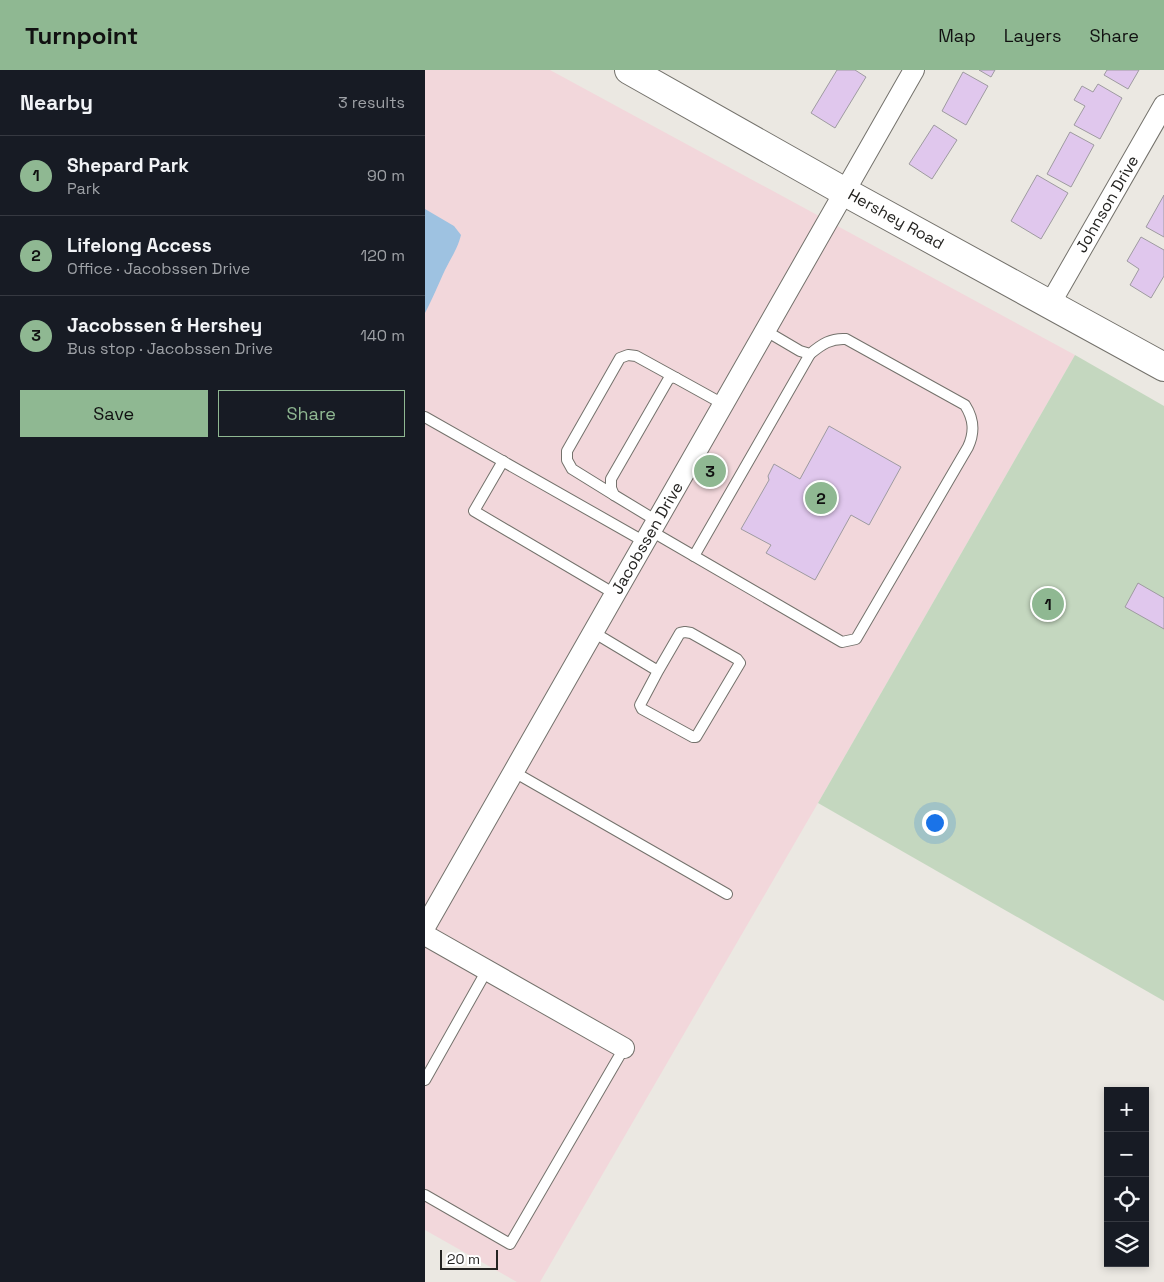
<!DOCTYPE html>
<meta charset="utf-8">
<style>
:root{--surface:#171b24;--page:#20242c;--text:#f1f3f6;--muted:#9ea1a6;--line:#363941;--accent:#8fb892}
body{margin:0;font-family:"Space Grotesk",sans-serif;background:var(--page);color:var(--text)}
.controls{position:absolute;right:15px;bottom:15px;display:grid;overflow:hidden;border-radius:0px;box-shadow:0 2px 8px #0003}
.controls button{width:45px;height:45px;display:grid;place-items:center;padding:0;border:0;border-bottom:1px solid var(--line);background:var(--surface);color:var(--text);font:25px sans-serif}
.scale{position:absolute;left:15px;bottom:12px;width:58px;box-sizing:border-box;padding-left:5px;border:2px solid #252422;border-top:0;font-size:14px;line-height:18px;white-space:nowrap;color:#252422;-webkit-text-stroke:4px #fff;paint-order:stroke}
.you{position:absolute;left:509px;top:752px;width:18px;height:18px;margin:-12px;border:4px solid #fff;border-radius:50%;background:#1a73e8;box-shadow:0 0 0 8px #1a73e833}
.badge{display:grid;place-items:center;width:32px;height:32px;border-radius:50%;background:var(--accent);color:#111;font-size:16px;font-weight:700}
.pin{position:absolute;translate:-50% -50%;border:2px solid #fff;box-shadow:0 1px 5px #0006}
.list{margin:0;padding:0;list-style:none}
h2{display:flex;justify-content:space-between;align-items:center;height:65px;margin:0;padding:0 20px;font-size:21px}
h2 small{font-size:16px;font-weight:400;color:var(--muted)}
.list li{display:grid;grid-template-columns:32px 1fr auto;gap:15px;align-items:center;box-sizing:border-box;height:80px;padding:0 20px;border-top:1px solid var(--line)}
.list b{display:block;font-size:19px;white-space:nowrap}
.list p{margin:0;font-size:16px;white-space:nowrap;color:var(--muted)}
.list em{font-size:16px;font-style:normal;color:var(--muted)}
.actions{display:flex;gap:10px;padding:15px 20px}
.actions a{flex:1;padding:11px 0;border:1px solid var(--accent);border-radius:0px;text-align:center;font-size:18px;color:var(--accent)}
.actions .main{background:var(--accent);color:#111}
.icon{flex:none;width:28px;height:28px;fill:none;stroke:currentColor;stroke-width:2;stroke-linecap:round;stroke-linejoin:round}
.map{position:relative;flex:none;width:739px;height:1212px;overflow:hidden}
header{display:flex;align-items:center;gap:30px;box-sizing:border-box;height:70px;padding:0 25px;background:var(--accent);color:#111}
header strong{font-size:24px}
nav{display:flex;gap:28px;margin-inline-start:auto;font-size:18px}
main{display:flex}
aside{flex:1;background:var(--surface)}
.map>svg:first-child{display:block}
.commercial{fill:#f2d7db}
.green{fill:#c4d7bf}
.water{fill:#9ec2e1}
.building{fill:#e0c7ed;stroke:#9e9ba0}
.lines{fill:none;stroke-linecap:round;stroke-linejoin:round}
.lane-casing{stroke:#74726c;stroke-width:12}
.street-casing{stroke:#74726c;stroke-width:22}
.secondary-casing{stroke:#74726c;stroke-width:30}
.lane{stroke:#fff;stroke-width:10}
.street{stroke:#fff;stroke-width:20}
.secondary{stroke:#fff;stroke-width:28}
.labels{text-anchor:middle;dominant-baseline:central;stroke-width:4;stroke-linejoin:round;paint-order:stroke}
.street-label{font-size:16px;fill:#252422;stroke:#fff}
</style>
<header>
<strong>Turnpoint</strong>
<nav><a>Map</a><a>Layers</a><a>Share</a></nav>
</header>
<main>
<aside>
<h2>Nearby<small>3 results</small></h2>
<ul class="list">
<li><span class="badge">1</span><div><b>Shepard Park</b><p>Park</p></div><em>90 m</em></li>
<li><span class="badge">2</span><div><b>Lifelong Access</b><p>Office · Jacobssen Drive</p></div><em>120 m</em></li>
<li><span class="badge">3</span><div><b>Jacobssen &amp; Hershey</b><p>Bus stop · Jacobssen Drive</p></div><em>140 m</em></li>
</ul>
<div class="actions"><a class="main">Save</a><a>Share</a></div>
</aside>
<div class="map">
<svg width="739" height="1212" viewBox="0 0 739 1212">
<rect width="100%" height="100%" fill="#ebe8e2"/>
<path class="commercial" d="M0,0H125L650,285L393,733L115,1212H92L0,1160Z"/>
<path class="green" d="M650,285L739,336V931L393,733Z"/>
<path class="water" d="M0,139L29,156L36,165C32,180 27,186 20,200C13,215 8,228 0,243Z"/>
<g class="building">
<path d="M412,0H430L441,7L410,58L386,43Z"/>
<path d="M554,0H570L566,7Z"/>
<path d="M682,0H714L703,19L679,5Z"/>
<path d="M538,2L563,16L541,55L517,41Z"/>
<path d="M673,14L697,28L675,69L649,55L660,36L649,30L657,16L668,22Z"/>
<path d="M509,55L532,70L507,109L484,94Z"/>
<path d="M645,62L669,75L646,117L622,104Z"/>
<path d="M612,105L643,123L616,169L586,151Z"/>
<path d="M739,125V167L721,157Z"/>
<path d="M716,167L739,180V206L726,228L705,215L714,199L702,191Z"/>
<path d="M404,356L476,397L444,455L426,445L390,510L341,483L346,475L316,459L344,410L343,406L349,394L375,409Z"/>
<path d="M713,513L739,528V559L700,537Z"/>
</g>
<g class="lines">
<g class="lane-casing">
<g id="lane">
<path d="M0,347L220,472"/>
<path d="M78,391L49,441L190,524"/>
<path d="M189,425L147,399L142,390V381L195,288L203,285L211,286L251,308"/>
<path d="M232,451L189,425L186,418V409L243,310L247,307L251,308L298,334"/>
<path d="M226,461L417,572L431,569L543,377C550,362 549,349 540,335L421,269C406,268 397,274 385,284L375,281L341,261"/>
<path d="M269,486L385,284"/>
<path d="M168,562L233,601L255,563L260,562L266,563L312,589L315,593L271,667H268L217,639L215,635L233,601"/>
<path d="M89,702L302,824"/>
<path d="M0,1010L62,900"/>
<path d="M0,1125L85,1174L199,978"/>
</g>
</g>
<g class="street-casing">
<g id="street">
<path d="M625,234L739,35"/>
<path d="M0,857L489,0"/>
<path d="M0,865L199,978"/>
</g>
</g>
<g class="secondary-casing">
<path id="secondary" d="M204,0L420,122L739,297"/>
</g>
<use href="#lane" class="lane"/>
<use href="#street" class="street"/>
<use href="#secondary" class="secondary"/>
</g>
<g class="labels">
<g class="street-label">
<text transform="translate(682 134) rotate(-60)">Johnson Drive</text>
<text transform="translate(471 149) rotate(29)">Hershey Road</text>
<text transform="translate(222 468) rotate(-60)">Jacobssen Drive</text>
</g>
</g>
</svg>
<div class="controls">
<button>+</button>
<button>−</button>
<button><svg class="icon" aria-label="locate" viewBox="0 0 24 24"><circle cx="12" cy="12" r="6"/><path d="M12 2v4M12 18v4M2 12h4M18 12h4"/></svg></button>
<button><svg class="icon" aria-label="layers" viewBox="0 0 24 24"><path d="M12 4l9 5-9 5-9-5zM3 14l9 5 9-5"/></svg></button>
</div>
<div class="scale">20 m</div>
<div class="you"></div>
<div class="pin badge" style="left:623px;top:534px">1</div>
<div class="pin badge" style="left:396px;top:428px">2</div>
<div class="pin badge" style="left:285px;top:401px">3</div>
</div>
</main>
